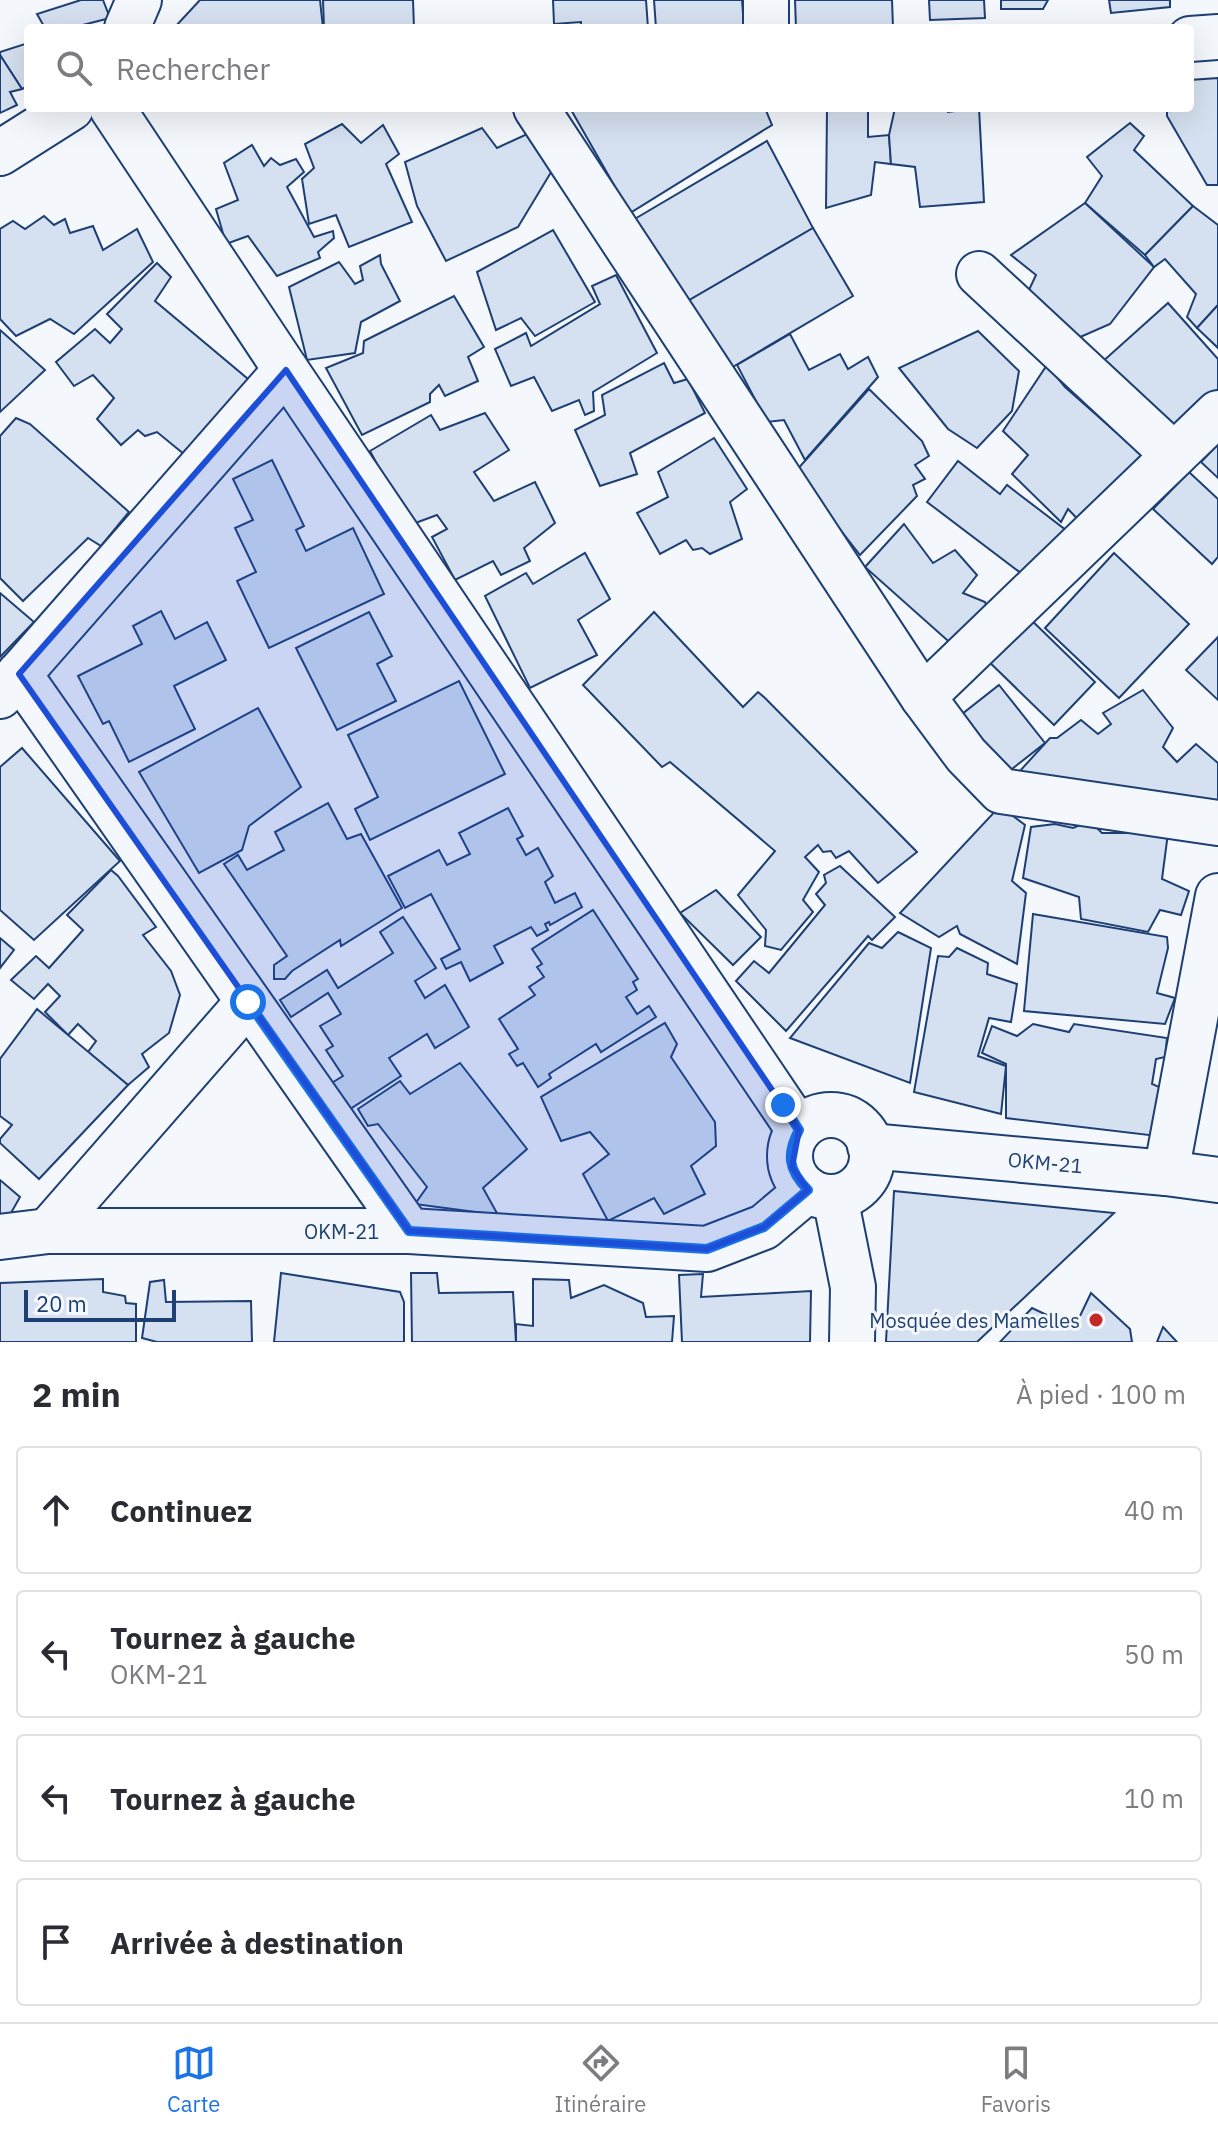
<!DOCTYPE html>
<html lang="fr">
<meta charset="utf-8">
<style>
:root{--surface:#fff;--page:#f7f7f7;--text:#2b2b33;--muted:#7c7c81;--line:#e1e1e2;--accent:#1a73e8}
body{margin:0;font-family:"IBM Plex Sans",sans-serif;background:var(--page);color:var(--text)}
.scale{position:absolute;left:24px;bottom:20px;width:152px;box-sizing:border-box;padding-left:8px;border:4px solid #1d3f73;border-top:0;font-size:22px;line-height:28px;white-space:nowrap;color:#1d3f73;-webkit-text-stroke:6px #f4f7fb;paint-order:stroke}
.stop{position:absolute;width:24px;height:24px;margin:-18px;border:6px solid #1a73e8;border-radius:50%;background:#fff}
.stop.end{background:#1a73e8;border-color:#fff;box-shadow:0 2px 8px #0008}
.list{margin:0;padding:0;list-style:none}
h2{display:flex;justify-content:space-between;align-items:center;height:104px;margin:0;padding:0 32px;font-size:34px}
h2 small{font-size:26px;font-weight:400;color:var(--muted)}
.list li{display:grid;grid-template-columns:52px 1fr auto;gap:24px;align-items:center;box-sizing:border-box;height:128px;margin:0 16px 16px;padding:0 16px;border:2px solid var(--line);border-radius:8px}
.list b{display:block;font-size:30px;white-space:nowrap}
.list p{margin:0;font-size:26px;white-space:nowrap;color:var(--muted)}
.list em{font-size:26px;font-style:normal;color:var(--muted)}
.icon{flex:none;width:44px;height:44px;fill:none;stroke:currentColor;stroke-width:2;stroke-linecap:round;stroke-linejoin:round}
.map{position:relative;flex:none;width:1218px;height:1342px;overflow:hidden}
.search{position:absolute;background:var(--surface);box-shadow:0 8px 32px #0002;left:24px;right:24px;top:24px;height:88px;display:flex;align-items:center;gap:20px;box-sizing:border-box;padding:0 28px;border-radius:8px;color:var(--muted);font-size:30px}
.sheet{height:680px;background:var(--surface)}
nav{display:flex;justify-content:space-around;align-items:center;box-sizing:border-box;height:112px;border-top:2px solid var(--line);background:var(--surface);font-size:22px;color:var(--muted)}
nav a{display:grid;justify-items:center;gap:4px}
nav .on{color:var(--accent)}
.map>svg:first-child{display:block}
.building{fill:#d5e0f0;stroke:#1d3f73;stroke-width:2}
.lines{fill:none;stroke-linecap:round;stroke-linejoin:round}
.street-casing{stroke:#1d3f73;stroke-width:48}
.street{stroke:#f4f7fb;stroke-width:44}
.route{stroke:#1a73e8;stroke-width:10}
.marked{fill:#1d4ed8;fill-opacity:0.2;stroke:#1d4ed8;stroke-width:6;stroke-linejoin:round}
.poi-dot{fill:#c62828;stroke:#f4f7fb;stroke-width:3}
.labels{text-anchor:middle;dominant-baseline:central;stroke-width:6;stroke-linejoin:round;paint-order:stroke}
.street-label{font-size:20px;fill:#1d3f73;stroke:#f4f7fb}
.poi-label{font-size:20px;fill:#1d3f73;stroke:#f4f7fb;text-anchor:end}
</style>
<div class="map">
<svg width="1218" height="1342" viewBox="0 0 1218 1342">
<rect width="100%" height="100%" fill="#f4f7fb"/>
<g class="building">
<path d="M81,0H103L110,18L71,28H45L37,14Z"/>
<path d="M200,0H320L323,28H174Z"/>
<path d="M323,0H413L414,28H324Z"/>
<path d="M553,0H646L648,28H581V22L554,24Z"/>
<path d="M654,0H742L744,28H656Z"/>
<path d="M795,0H892L893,28H796Z"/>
<path d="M929,0H984L985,18L930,20Z"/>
<path d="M1001,0H1048L1043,9H1001Z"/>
<path d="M1109,0H1170V7L1111,13Z"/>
<path d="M28,43V86L22,89L0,55V52Z"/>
<path d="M0,55L22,89L10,92L17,105L0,113Z"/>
<path d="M1218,78V185H1207L1167,116V108H1190V80Z"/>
<path d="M570,108H765L772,125L630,213Z"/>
<path d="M827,108H868V137L889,135L891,164L875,162L871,195L826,208Z"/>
<path d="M895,108H947L948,112L979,108L984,202L920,207L915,167L891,164L889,135Z"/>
<path d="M1130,123L1144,136L1134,150L1193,206L1145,255L1085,203L1102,176L1087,157Z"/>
<path d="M342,124L361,143L383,125L399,154L386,164L412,222L349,247L336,215L309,224L302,179L314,168L305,144Z"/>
<path d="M482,128L497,148L538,129L556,164L518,227L446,261L417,206L405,162Z"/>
<path d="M767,141L813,228L686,302L633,220Z"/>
<path d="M252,145L264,166L271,158L280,165L296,159L304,172L287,187L314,237L333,231L334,238L318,252L320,258L277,276L248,236L226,244L216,209L238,200L224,163Z"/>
<path d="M1085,203L1154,267L1110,324L1078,338L1028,292L1036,275L1011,255Z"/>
<path d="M1193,206L1218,225V305L1197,328L1187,317L1196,294L1165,259L1154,267L1145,255Z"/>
<path d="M44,216L54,225L65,219L70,233L93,226L103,250L137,229L153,262L74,334L50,319L16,336L0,319V229L13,221L25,229Z"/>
<path d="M813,228L853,296L726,371L686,302Z"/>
<path d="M553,230L595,302L535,336L521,318L496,330L477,272Z"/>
<path d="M380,255L381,264L400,301L361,322L355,353L307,360L289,287L339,262L355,284L363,280L360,266Z"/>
<path d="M157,263L171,277L155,301L248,379L190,459L157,432L145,436L138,430L121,445L97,419L114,398L93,375L74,386L56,362L95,329L110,343L122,329L107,314Z"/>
<path d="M616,275L657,353L593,392L594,411L585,415L579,400L552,411L534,377L511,386L495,349L526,333L531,346L600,304L592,286Z"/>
<path d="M454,296L484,347L468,357L478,381L445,396L439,385L430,394V402L362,435L326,368L363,353L364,341Z"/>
<path d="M1168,303L1218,359V389L1166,435L1101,363Z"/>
<path d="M1218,305V348L1197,328Z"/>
<path d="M0,330L45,370L0,412Z"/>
<path d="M978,331L1019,371L1012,411L977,448L948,429L899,368Z"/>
<path d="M790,334L809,370L840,354L848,369L868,357L878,377L805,460L784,420L767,422L737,365Z"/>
<path d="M664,363L674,383L688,379L705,413L630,453L637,474L600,486L575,430L605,415L602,395Z"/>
<path d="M1047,365L1065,387L1153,465L1089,531L1068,509L1061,522L1012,474L1028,455L1003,431Z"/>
<path d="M869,389L922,441L929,456L915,465L925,479L913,485L917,496L860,555L795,472Z"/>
<path d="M485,413L509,450L474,472L494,501L535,482L555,523L524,548L530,561L501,575L493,561L455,580L432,537L447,529L437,515L410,525L370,451L431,415L440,430Z"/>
<path d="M16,418L30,424L129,512L101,546L88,538L23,601L0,578V436Z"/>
<path d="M714,438L747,489L730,502L742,539L710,554L702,548L693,550L686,540L660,554L637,513L668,497L658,472Z"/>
<path d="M1218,444V478L1201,462Z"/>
<path d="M272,460L304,526L296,530L306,551L353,528L384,594L269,648L237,581L256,572L235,528L253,520L233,479Z"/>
<path d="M958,461L1000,494L1007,485L1071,534L1034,583L927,502Z"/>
<path d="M1189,472L1218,499V557L1212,564L1153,509Z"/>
<path d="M904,524L933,563L955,550L977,575L963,593L985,602L991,619L956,648L865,567Z"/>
<path d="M585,553L610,599L578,620L597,655L530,688L485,596L526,573L533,584Z"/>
<path d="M1114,553L1189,624L1119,698L1045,628Z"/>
<path d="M0,593L34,622L0,657Z"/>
<path d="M161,611L175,639L207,622L226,660L174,686L195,729L129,762L109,721L103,724L78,676L142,644L133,626Z"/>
<path d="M1022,611L1095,682L1054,725L981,654Z"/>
<path d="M369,612L392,656L377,664L396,701L337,730L296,648Z"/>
<path d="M654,612L743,707L758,692L765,698L917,852L878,883L849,851L836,858L831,851L823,852L818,845L805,857L819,872L803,900L813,912L781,950L765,946L766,930L738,895L775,851L670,762L662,767L583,685Z"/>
<path d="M1218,637V700L1186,670Z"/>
<path d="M459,681L505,774L370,840L355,809L378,797L348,735Z"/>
<path d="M999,685L1045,743L998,780L952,722Z"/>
<path d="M1143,690L1173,728L1163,747L1177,762L1196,744L1218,763V811L1009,783L1050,738H1057L1081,720L1098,734L1111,724L1103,713Z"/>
<path d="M258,708L301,787L249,826L242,850L199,873L139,772Z"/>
<path d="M22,748L120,861L34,940L0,910V767Z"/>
<path d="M328,803L347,839L361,834L402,908L341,946L340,940L292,971L285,979H274V965L287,956L224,864L238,855L247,870L284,850L275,832Z"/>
<path d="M1000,806L1025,825L1012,881L1026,893L1017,964L960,934L957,926L939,937L900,913Z"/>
<path d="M508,808L523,836L517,839L526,855L538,848L553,876L545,882L555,903L575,893L582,907L550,925L549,922L545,924L548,930L537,936L531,927L494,946L503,963L470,981L461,962L446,969L441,959L460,949L431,894L405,908L388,876L439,850L447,865L470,854L459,833Z"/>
<path d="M1090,821L1102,833H1168L1162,879L1189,891L1181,915L1160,910L1148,932L1081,919L1079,897L1023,878L1031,827L1055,824L1073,828Z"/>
<path d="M840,866L895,917L872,940L868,936L786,1031L736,981L754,961L769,973L825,905L816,894L826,883L824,875Z"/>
<path d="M111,870L118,876L156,927L143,935L171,971L180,995L169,1033L142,1054L149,1067L128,1085L88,1052L96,1041L78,1024L68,1035L45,1012L60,996L48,984L34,999L11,980L36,956L49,968L83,930L67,915Z"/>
<path d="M716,890L761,937L733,965L680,913Z"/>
<path d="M593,910L638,979L633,982L637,990L626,997L637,1014L649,1006L656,1017L601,1052L596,1044L549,1074L551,1078L538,1087L523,1063L517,1066L509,1054L518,1049L499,1019L535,995L529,987L544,977L537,967L542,964L532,949Z"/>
<path d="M1033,914L1167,937L1168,948L1157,993L1175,998L1165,1024L1024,1011Z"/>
<path d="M403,917L436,968L415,981L425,998L445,985L469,1027L435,1048L427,1034L389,1058L401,1076L347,1111L330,1084L343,1076L326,1050L333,1046L320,1026L341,1014L328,993L291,1017L280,1000L327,970L338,988L393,953L380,932Z"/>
<path d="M898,932L931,948L910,1083L790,1038L869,943L882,948Z"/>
<path d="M0,938L14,950L0,968Z"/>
<path d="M957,948L988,963L987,974L1017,984L1011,1022L989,1018L978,1056L1006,1066L1001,1114L914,1092L938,956L949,957Z"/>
<path d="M37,1009L128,1085L39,1179L0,1143V1139L12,1125L0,1116V1059Z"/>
<path d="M665,1023L677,1044L671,1057L715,1122L716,1146L691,1166L705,1194L664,1214L654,1198L608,1221L583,1174L609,1154L590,1132L561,1141L541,1097Z"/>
<path d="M1033,1024L1069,1032L1074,1024L1167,1038L1165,1057L1156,1059L1152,1084L1166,1090L1157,1136L1006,1118V1064L982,1053L992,1026L1017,1036Z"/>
<path d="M460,1063L527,1149L483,1188L498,1215L415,1204L427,1187L378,1124L368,1126L358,1109L400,1081L410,1094Z"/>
<path d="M0,1180L20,1197L7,1220L0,1219Z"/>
<path d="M894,1191L1114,1213L977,1342H886Z"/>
<path d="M281,1273L400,1292L404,1302V1342H274Z"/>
<path d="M411,1273H437L439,1293L513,1292L516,1342H412Z"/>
<path d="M703,1274L701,1297L811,1291L810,1342H682L679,1275Z"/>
<path d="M103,1279V1292L125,1296L126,1303L136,1304V1342H0V1283Z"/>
<path d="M533,1279L569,1280L571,1298L604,1285L643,1303L646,1317L674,1316L672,1342H516V1324L533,1326Z"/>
<path d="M164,1280L166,1302L251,1301L252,1342H157L142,1338L150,1282Z"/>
<path d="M1091,1293L1130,1329L1132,1342H1000L1032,1308L1066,1324L1080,1316Z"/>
<path d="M1163,1327L1177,1342H1157Z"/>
</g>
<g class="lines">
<g class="street-casing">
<g id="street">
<path d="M766,0V28"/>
<path d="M127,28L139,0"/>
<path d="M1190,39L1218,37"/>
<path d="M112,108L286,370L799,1130"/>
<path d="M536,108L923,697L966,755L1001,791L1218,823"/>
<path d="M0,153L71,108"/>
<path d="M979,274L1174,455"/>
<path d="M19,674L409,1231"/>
<path d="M0,696L286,370"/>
<path d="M923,697L1218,413"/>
<circle cx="831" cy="1156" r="41"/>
<path id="s1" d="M870,1146L1166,1173L1218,1180"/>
<path d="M1166,1173L1218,896"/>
<path d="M835,1197L853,1287L852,1342"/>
<path d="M48,1231L248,1002"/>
<path id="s2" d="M0,1237L48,1231H409L707,1249L764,1227L808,1190"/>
</g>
</g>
<use href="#street" class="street"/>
</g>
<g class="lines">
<path class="route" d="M248,1002L409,1231L707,1249L764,1227L808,1190C788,1170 786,1154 799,1130L783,1105"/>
</g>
<path class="marked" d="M286,370L799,1130L792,1167L808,1190L764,1227L707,1249L409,1231L19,674Z"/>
<circle class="poi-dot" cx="1096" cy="1320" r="8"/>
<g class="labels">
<g class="street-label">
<text stroke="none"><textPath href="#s1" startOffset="176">OKM-21</textPath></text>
<text stroke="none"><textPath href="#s2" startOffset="342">OKM-21</textPath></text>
</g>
<g class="poi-label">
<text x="1080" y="1320">Mosquée des Mamelles</text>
</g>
</g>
</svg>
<div class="scale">20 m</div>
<div class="stop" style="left:248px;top:1002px"></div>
<div class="stop end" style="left:783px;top:1105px"></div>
<div class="search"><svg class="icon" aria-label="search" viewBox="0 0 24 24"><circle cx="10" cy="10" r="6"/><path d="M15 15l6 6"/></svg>Rechercher</div>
</div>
<section class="sheet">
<h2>2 min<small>À pied · 100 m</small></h2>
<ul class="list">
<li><svg class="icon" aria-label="ahead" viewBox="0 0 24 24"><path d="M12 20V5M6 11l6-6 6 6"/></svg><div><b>Continuez</b></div><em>40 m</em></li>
<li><svg class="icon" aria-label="left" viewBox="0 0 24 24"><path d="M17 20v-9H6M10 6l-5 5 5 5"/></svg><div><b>Tournez à gauche</b><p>OKM-21</p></div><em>50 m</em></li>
<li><svg class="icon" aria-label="left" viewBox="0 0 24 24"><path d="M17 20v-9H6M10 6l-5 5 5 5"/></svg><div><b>Tournez à gauche</b></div><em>10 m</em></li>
<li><svg class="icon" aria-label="arrive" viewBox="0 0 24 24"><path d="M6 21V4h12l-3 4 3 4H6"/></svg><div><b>Arrivée à destination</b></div></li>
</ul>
</section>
<nav>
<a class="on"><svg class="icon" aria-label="map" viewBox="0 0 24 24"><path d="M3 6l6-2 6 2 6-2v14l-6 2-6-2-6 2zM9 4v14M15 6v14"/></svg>Carte</a>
<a><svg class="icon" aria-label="directions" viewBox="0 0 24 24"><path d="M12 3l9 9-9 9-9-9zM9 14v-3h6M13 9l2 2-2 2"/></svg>Itinéraire</a>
<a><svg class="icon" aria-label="saved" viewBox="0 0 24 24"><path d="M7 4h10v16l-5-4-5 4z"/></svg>Favoris</a>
</nav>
